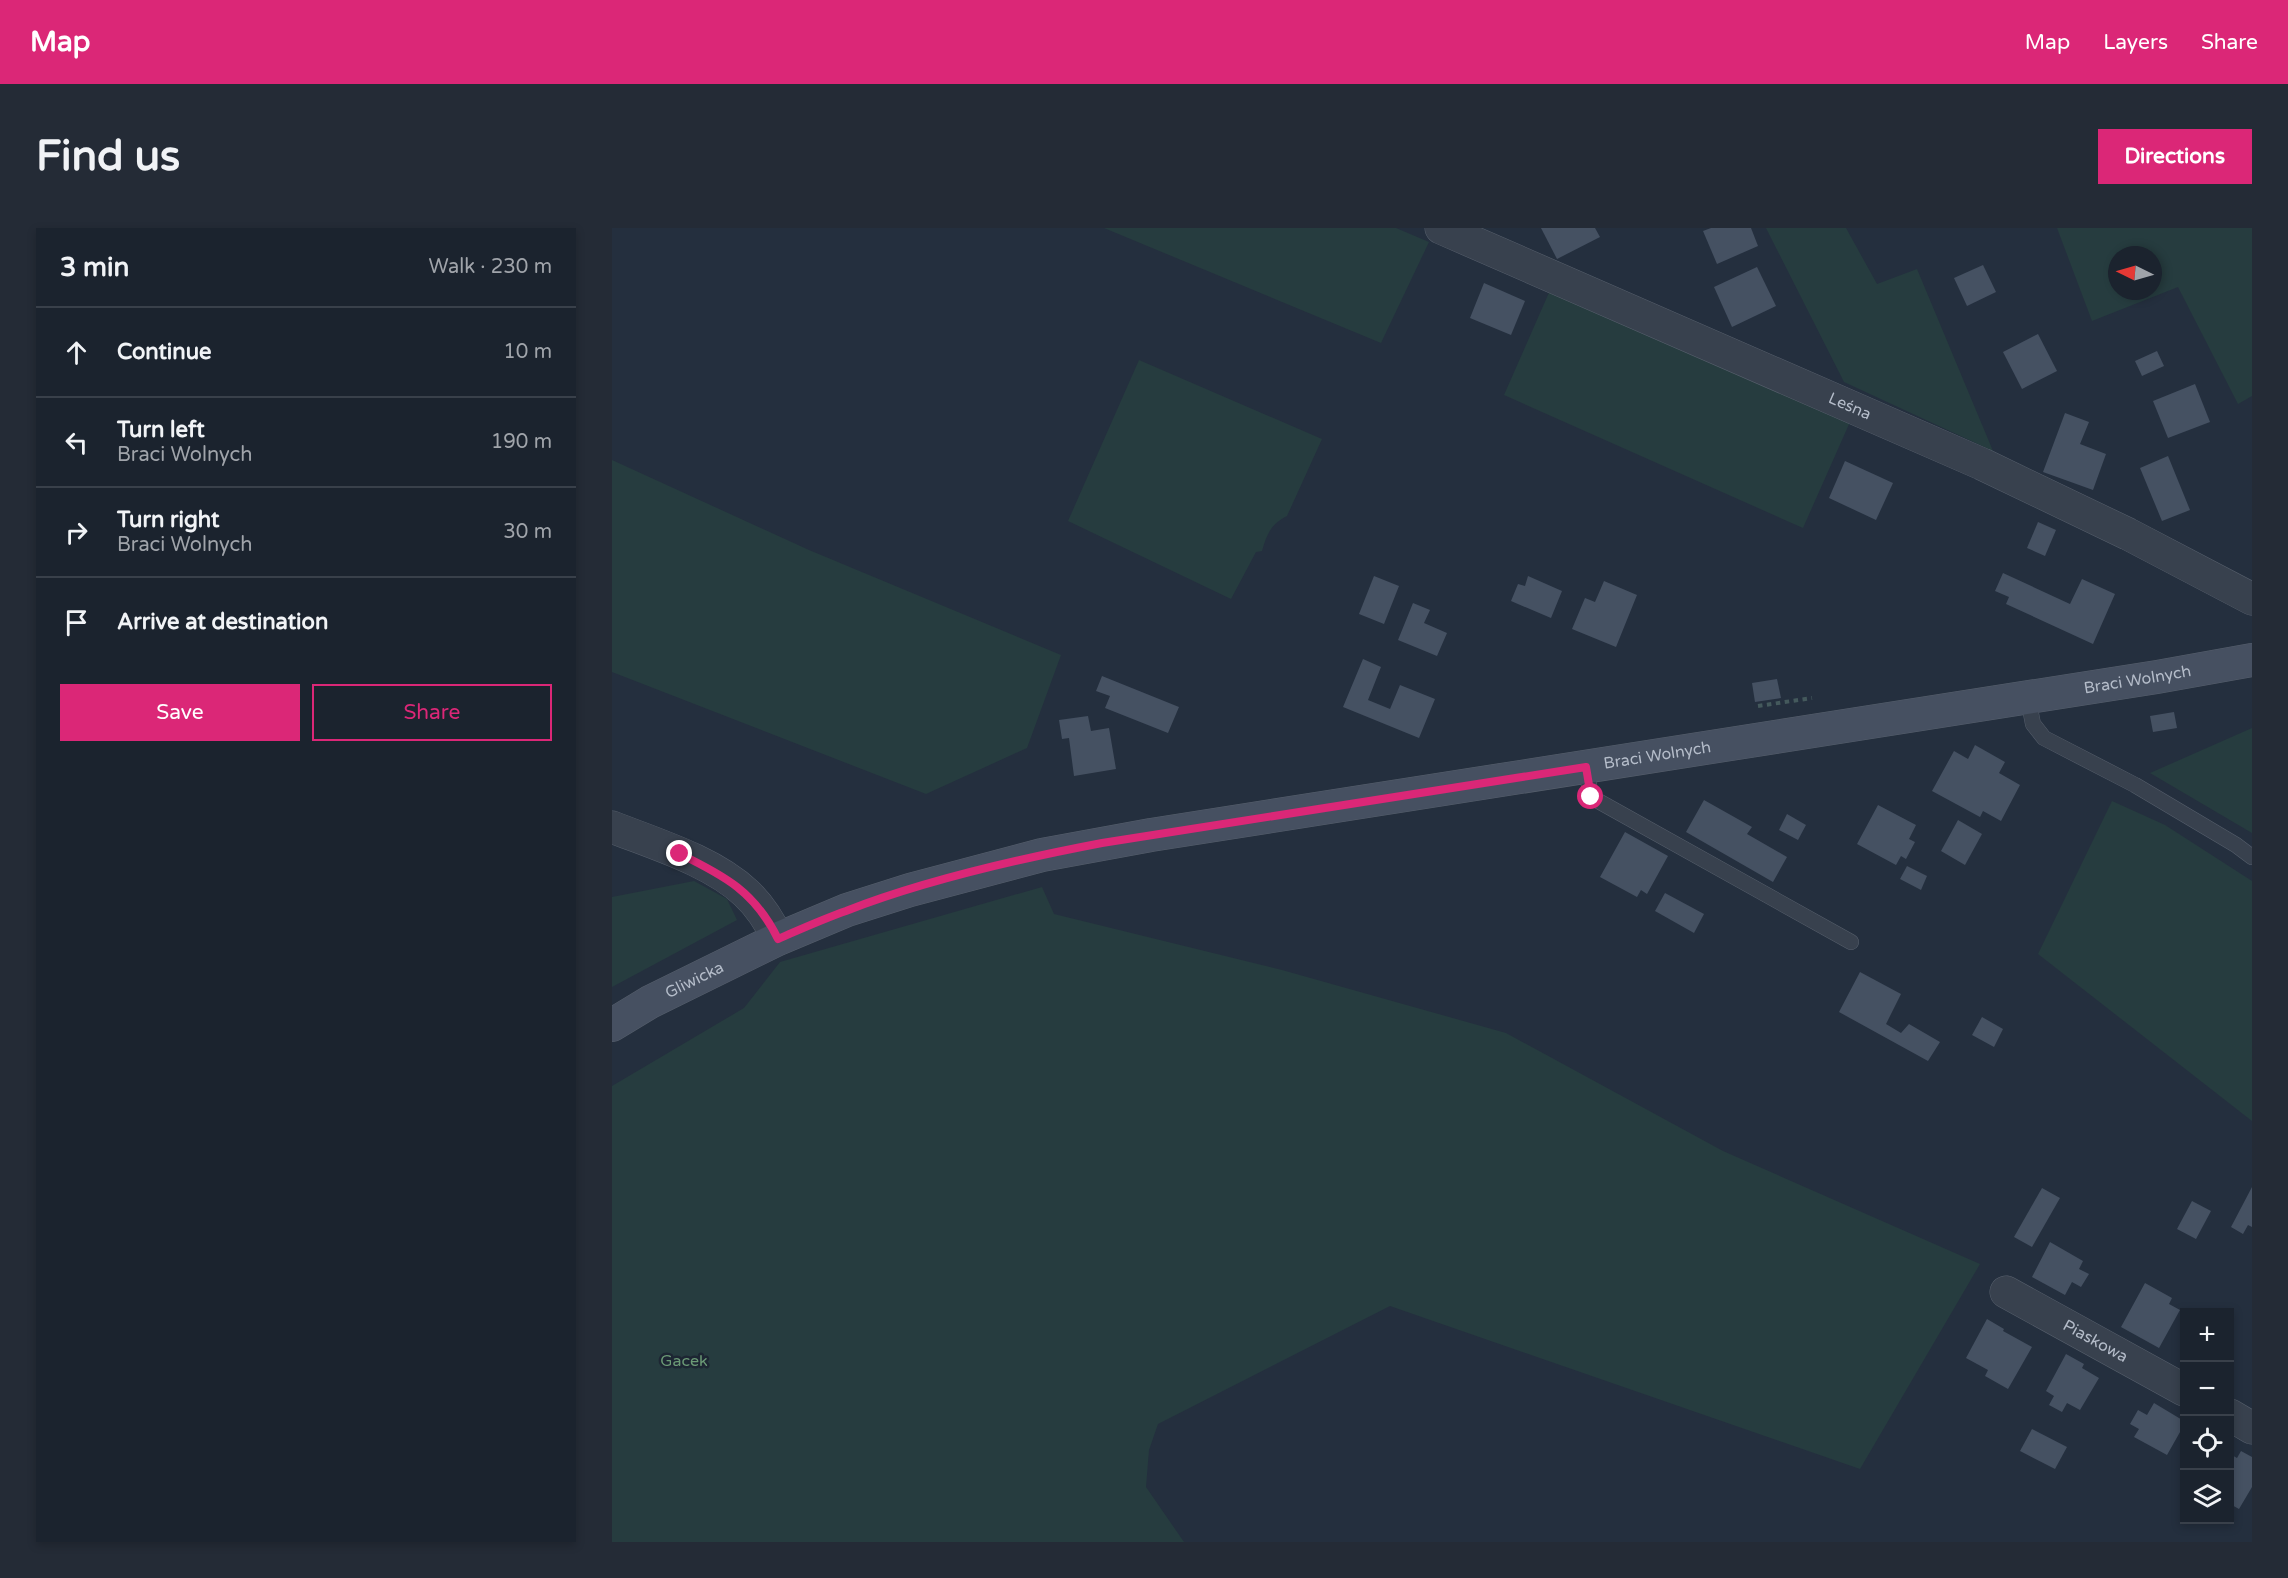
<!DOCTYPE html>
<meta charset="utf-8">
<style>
:root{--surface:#1b232e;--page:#242b36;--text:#f1f3f6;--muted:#a0a4aa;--line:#39404a;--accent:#db2777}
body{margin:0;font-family:"Varela Round",sans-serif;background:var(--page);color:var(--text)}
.controls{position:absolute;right:18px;bottom:18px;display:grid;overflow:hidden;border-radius:0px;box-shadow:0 3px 9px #0003}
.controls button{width:54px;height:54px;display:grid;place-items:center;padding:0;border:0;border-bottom:2px solid var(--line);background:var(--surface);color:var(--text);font:30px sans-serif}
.compass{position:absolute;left:1496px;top:18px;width:54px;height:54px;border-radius:50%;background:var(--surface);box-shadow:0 3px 9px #0003;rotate:275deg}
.stop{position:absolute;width:18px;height:18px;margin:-14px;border:4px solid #db2777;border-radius:50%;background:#fff}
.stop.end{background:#db2777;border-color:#fff;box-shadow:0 2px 6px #0008}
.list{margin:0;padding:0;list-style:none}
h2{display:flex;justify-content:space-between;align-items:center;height:78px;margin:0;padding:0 24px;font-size:26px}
h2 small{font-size:20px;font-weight:400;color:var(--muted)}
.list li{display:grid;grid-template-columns:39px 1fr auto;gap:18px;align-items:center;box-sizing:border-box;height:90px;padding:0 24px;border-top:2px solid var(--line)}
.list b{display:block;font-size:22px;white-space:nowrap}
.list p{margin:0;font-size:20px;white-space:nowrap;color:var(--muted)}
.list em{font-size:20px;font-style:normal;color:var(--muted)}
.actions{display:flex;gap:12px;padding:18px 24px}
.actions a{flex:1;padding:14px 0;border:2px solid var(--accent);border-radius:0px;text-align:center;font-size:21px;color:var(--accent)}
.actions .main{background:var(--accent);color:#fff}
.icon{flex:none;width:33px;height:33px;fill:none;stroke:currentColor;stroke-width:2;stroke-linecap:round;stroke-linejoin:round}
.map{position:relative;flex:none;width:1640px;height:1314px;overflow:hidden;border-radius:0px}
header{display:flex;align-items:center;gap:36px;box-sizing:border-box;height:84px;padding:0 30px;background:var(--accent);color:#fff}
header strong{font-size:28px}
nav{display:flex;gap:33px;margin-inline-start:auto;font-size:21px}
.intro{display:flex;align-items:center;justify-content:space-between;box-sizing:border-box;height:144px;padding:0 36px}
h1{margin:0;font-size:42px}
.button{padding:15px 27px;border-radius:0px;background:var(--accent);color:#fff;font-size:21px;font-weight:700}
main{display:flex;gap:36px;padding:0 36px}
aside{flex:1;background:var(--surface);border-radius:0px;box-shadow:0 3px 9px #0003}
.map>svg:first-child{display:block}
.green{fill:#263c3f;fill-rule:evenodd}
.building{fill:#455162}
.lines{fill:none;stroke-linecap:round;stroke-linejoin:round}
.lane-casing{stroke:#565f6c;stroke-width:16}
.street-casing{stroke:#565f6c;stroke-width:33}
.secondary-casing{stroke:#565f6c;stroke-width:34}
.path{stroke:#44595c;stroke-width:4;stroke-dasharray:4.5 4.5;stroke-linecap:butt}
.lane{stroke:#38414e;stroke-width:15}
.street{stroke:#38414e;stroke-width:32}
.secondary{stroke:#465061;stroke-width:33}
.route{stroke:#db2777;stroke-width:8}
.labels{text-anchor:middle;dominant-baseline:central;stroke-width:5;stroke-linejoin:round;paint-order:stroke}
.street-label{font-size:16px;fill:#b4bcc9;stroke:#1d2633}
.park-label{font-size:16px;fill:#6b9a76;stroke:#1d2633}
</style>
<header>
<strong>Map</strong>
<nav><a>Map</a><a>Layers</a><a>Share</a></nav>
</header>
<div class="intro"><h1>Find us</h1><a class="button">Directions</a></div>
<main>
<aside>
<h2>3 min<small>Walk · 230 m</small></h2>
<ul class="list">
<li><svg class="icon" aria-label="ahead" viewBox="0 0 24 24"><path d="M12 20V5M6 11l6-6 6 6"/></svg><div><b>Continue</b></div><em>10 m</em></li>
<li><svg class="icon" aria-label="left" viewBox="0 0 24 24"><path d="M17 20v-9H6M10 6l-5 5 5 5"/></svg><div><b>Turn left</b><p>Braci Wolnych</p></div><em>190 m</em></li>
<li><svg class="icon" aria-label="right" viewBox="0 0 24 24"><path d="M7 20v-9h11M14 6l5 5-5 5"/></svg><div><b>Turn right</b><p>Braci Wolnych</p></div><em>30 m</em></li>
<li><svg class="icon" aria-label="arrive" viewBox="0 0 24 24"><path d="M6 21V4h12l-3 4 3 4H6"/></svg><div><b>Arrive at destination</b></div></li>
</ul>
<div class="actions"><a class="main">Save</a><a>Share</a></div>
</aside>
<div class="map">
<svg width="1640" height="1314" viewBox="0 0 1640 1314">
<rect width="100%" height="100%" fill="#242f3e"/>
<g class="green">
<path d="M492,0H784L817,14L769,115Z"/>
<path d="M1154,0H1234L1265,56L1305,41L1381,223L1232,154Z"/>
<path d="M1445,0H1640V168L1626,176L1566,59L1480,93ZM1505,27H1541V63H1505Z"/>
<path d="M939,60L1238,194L1191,300L892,167Z"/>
<path d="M527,132L710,211L675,288C659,296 655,306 650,323L644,324L619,371L456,293Z"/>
<path d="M0,232L197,322L449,427L415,520L314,566L0,444Z"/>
<path d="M1640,500V605L1538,545Z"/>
<path d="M1500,573L1553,597L1640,653V893L1426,726Z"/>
<path d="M82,653L115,671L125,692L0,759V669Z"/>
<path d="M430,659L442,686L670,742L894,805L1111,923L1368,1036L1248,1241L778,1078L546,1196L537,1222L534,1259L572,1314H0V858L132,780L168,734Z"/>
</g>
<g class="building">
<path d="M929,0H983L988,9L945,31Z"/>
<path d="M1099,0H1139L1146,18L1105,36L1091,3Z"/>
<path d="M1371,37L1384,64L1355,78L1342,50Z"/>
<path d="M1145,39L1164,78L1120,99L1102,59Z"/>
<path d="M872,55L913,73L899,107L858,90Z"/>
<path d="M1426,106L1445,143L1410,161L1391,124Z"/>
<path d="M1545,123L1552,138L1530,148L1523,133Z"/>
<path d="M1583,156L1598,194L1556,210L1541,173Z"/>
<path d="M1453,185L1477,194L1468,216L1494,226L1481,262L1431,244Z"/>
<path d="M1556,228L1578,282L1550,293L1528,240Z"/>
<path d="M1233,233L1281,255L1264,292L1217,270Z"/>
<path d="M1426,294L1444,302L1433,328L1415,320Z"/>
<path d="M1391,345L1458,376L1470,351L1503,366L1481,416L1394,376L1397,369L1383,363Z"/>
<path d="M762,348L787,358L772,396L747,386Z"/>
<path d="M916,348L950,363L939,390L899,373L906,356L913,358Z"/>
<path d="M992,353L1025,367L1004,419L960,401L973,370L983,374Z"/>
<path d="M801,375L818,382L812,395L835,405L825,428L786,412Z"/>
<path d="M751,431L769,439L756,472L778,481L788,457L823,471L807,510L731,479Z"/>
<path d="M490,448L567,479L556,505L493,480L498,468L484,463Z"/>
<path d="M1165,451L1169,470L1143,474L1140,455Z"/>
<path d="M1562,484L1565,500L1541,504L1538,488Z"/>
<path d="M476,488L479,503L497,500L504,541L462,548L457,510L450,511L447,492Z"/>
<path d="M1363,517L1393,534L1387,545L1408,557L1389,593L1371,583L1368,589L1320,563L1342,523L1356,531Z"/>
<path d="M1092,572L1140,599L1135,606L1175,629L1161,654L1074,604Z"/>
<path d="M1266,577L1304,597L1297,611L1303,614L1294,631L1289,628L1284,637L1245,616Z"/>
<path d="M1175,586L1194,597L1186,612L1167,602Z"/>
<path d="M1346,592L1370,606L1353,637L1329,623Z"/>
<path d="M1013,604L1056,628L1035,666L1029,662L1025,669L988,649Z"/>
<path d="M1295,638L1315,648L1309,662L1288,651Z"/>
<path d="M1053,665L1092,686L1082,705L1043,683Z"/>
<path d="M1248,744L1289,766L1274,796L1289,805L1297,796L1328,814L1316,833L1227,784Z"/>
<path d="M1370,789L1391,801L1382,819L1360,807Z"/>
<path d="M1640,959V999L1636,997L1631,1006L1619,999Z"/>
<path d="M1430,960L1448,970L1420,1019L1402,1009Z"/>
<path d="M1580,973L1599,983L1584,1011L1565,1001Z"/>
<path d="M1438,1014L1471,1033L1467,1041L1477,1046L1469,1059L1460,1054L1453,1067L1420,1049Z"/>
<path d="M1533,1055L1560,1070L1557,1076L1568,1082L1547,1120L1509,1099Z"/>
<path d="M1375,1091L1392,1101L1391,1103L1420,1119L1396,1161L1373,1148L1376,1142L1354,1130Z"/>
<path d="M1454,1126L1472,1136L1470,1140L1487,1150L1468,1182L1455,1175L1450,1184L1437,1177L1442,1168L1434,1163Z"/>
<path d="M1542,1175L1572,1193V1197L1555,1227L1522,1209L1527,1201L1518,1196L1526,1182L1535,1187Z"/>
<path d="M1420,1201L1455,1219L1443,1241L1408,1223Z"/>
<path d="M1629,1223L1640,1229V1259L1627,1281L1618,1276V1226L1625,1230Z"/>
</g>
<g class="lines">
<g class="lane-casing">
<g id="lane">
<path d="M1416,470L1421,496L1432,510L1523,557L1624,617L1640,629"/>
<path d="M974,539L979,569L1239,714"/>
</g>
</g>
<g class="street-casing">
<g id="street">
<path id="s1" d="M829,0L1370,236L1516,306L1640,371"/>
<path d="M0,599C43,616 100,633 134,665C148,678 158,694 166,711"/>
<path id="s2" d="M1394,1064L1572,1162"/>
<path d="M1618,1187L1640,1200"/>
</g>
</g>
<g class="secondary-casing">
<g id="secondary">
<path id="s3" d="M0,797L38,774L166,711L235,682L298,662L430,627L539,607L1545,449L1640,432"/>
</g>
</g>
<path class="path" d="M1146,478L1200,470"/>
<use href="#lane" class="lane"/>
<use href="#street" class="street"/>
<use href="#secondary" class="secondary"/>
</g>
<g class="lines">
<path class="route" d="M68,626C113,648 143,664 166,711C189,701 211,691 234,683C313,652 406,631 490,615L974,539L979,569"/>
</g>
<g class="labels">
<g class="street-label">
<text stroke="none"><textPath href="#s1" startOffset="446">Leśna</textPath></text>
<text stroke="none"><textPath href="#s3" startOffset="1574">Braci Wolnych</textPath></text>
<text stroke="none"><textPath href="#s3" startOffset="1088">Braci Wolnych</textPath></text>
<text stroke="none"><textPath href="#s3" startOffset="94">Gliwicka</textPath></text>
<text stroke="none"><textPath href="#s2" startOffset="102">Piaskowa</textPath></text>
</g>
<g class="park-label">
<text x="72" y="1133">Gacek</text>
</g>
</g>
</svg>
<div class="controls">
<button>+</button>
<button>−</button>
<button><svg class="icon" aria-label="locate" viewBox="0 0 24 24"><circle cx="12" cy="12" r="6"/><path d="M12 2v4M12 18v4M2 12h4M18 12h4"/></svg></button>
<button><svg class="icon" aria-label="layers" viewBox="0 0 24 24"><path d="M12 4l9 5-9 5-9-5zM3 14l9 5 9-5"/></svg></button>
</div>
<svg class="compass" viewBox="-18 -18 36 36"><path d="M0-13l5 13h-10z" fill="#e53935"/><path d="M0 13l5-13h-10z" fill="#a0a4aa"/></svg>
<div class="stop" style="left:979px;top:569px"></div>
<div class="stop end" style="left:68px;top:626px"></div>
</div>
</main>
